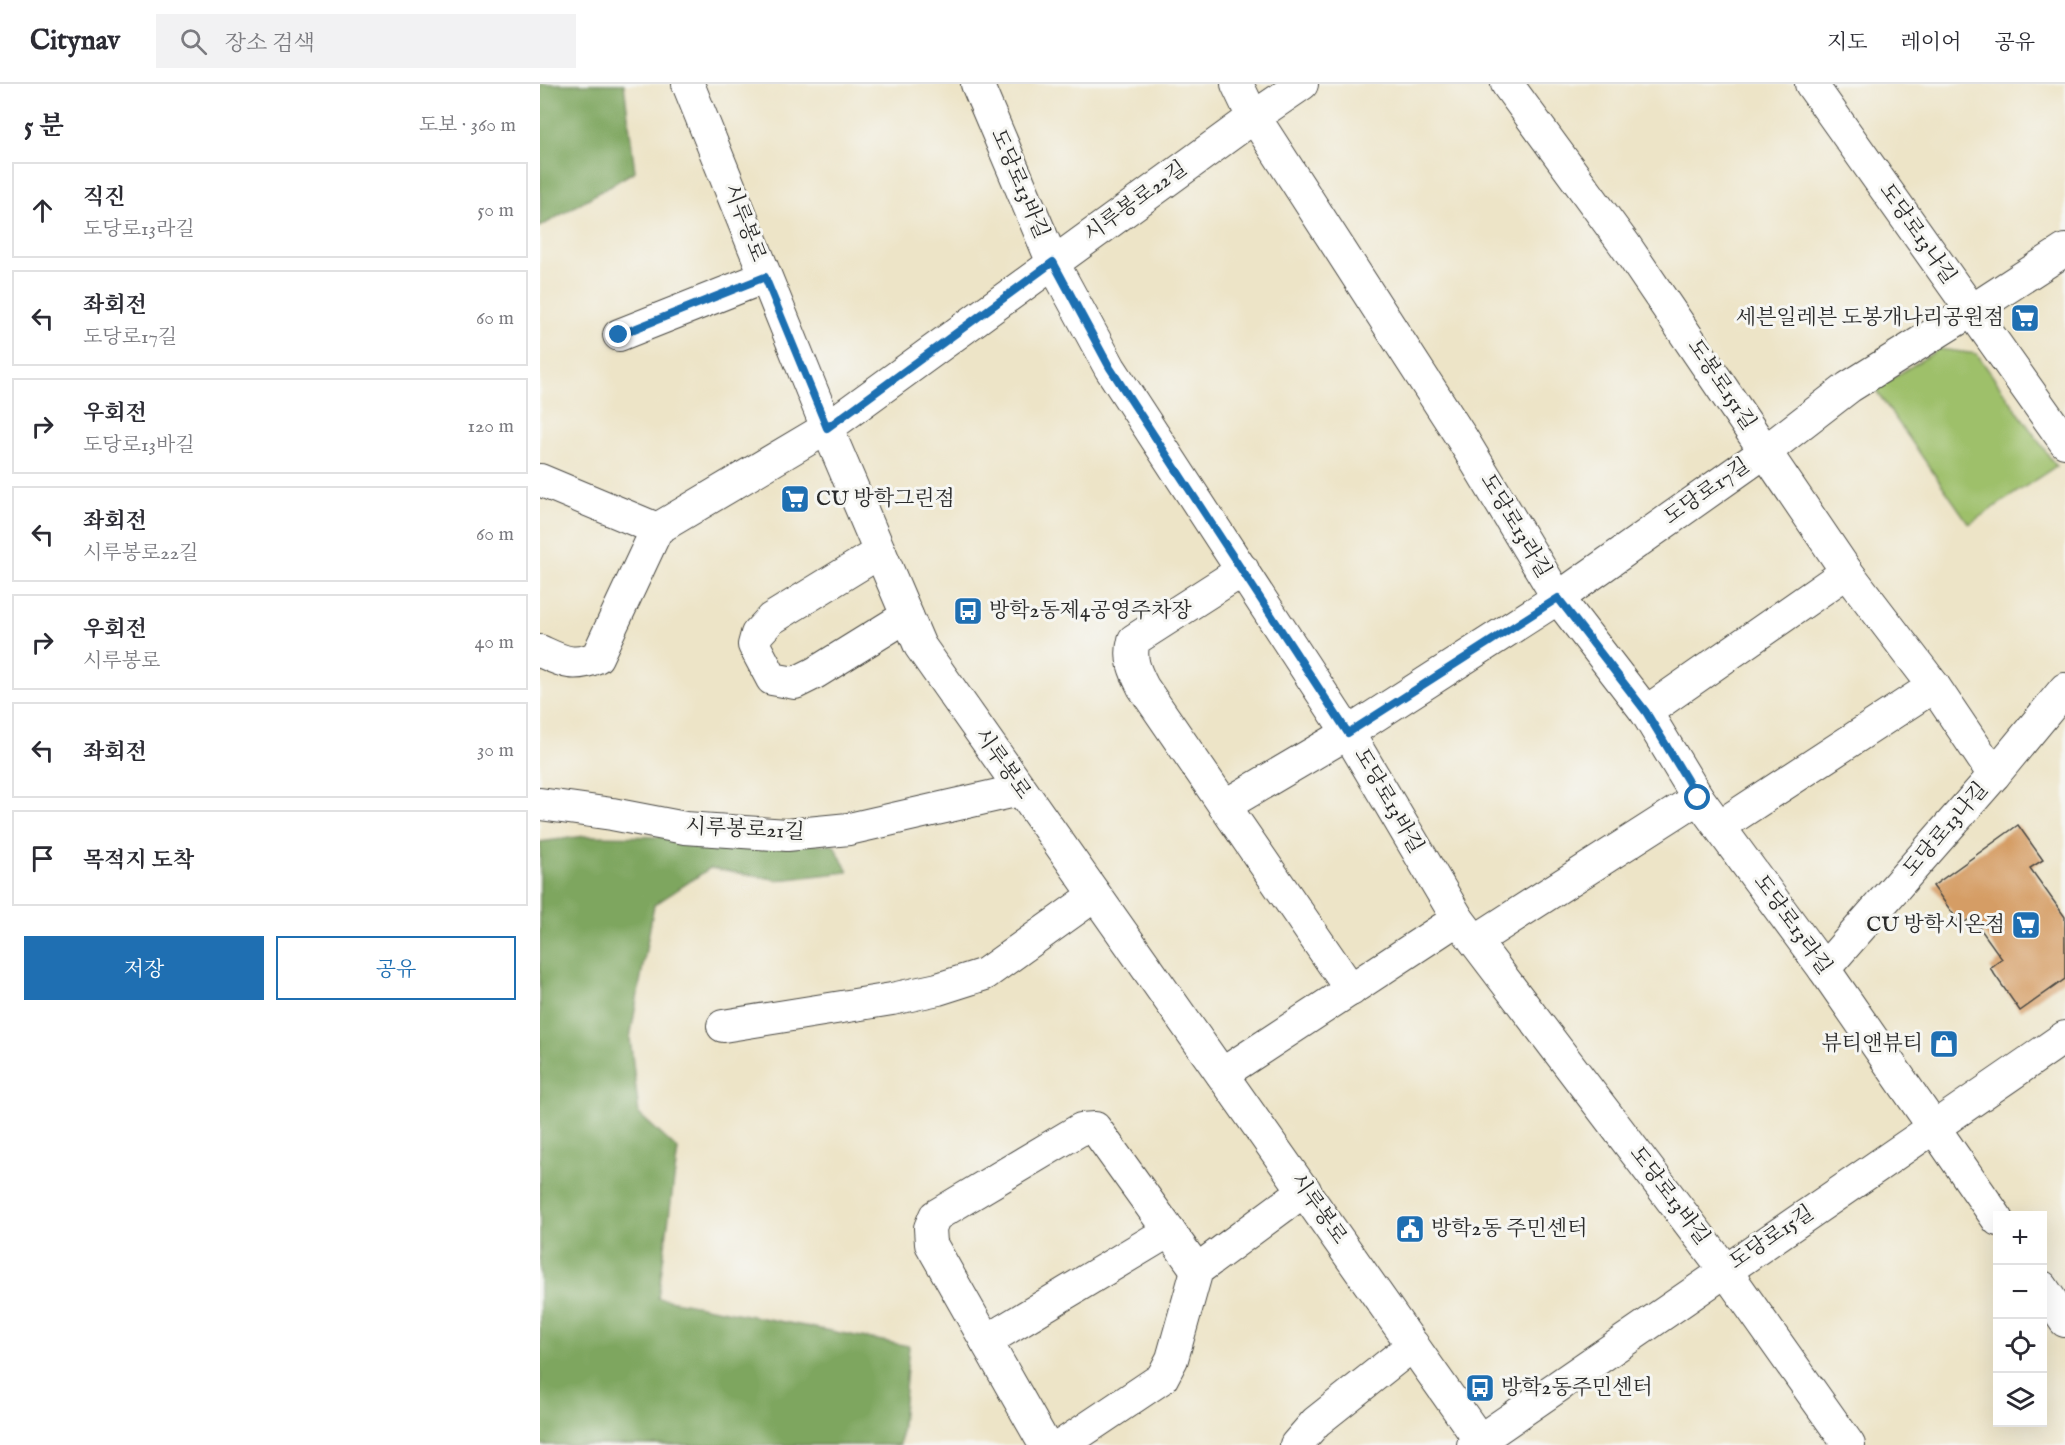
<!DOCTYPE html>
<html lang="ko">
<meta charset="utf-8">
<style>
:root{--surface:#fff;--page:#f2f2f3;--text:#2b2b33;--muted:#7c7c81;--line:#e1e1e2;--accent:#1f6fb2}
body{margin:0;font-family:"IM FELL English","Noto Serif KR",serif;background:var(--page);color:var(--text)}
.controls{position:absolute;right:18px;bottom:18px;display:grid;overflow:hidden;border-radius:0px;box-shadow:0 6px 24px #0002}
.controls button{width:54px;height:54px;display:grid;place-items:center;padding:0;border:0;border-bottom:2px solid var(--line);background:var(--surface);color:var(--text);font:30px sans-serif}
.stop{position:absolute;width:18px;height:18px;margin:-14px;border:4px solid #1f6fb2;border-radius:50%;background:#fff}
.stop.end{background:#1f6fb2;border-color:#fff;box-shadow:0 2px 6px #0008}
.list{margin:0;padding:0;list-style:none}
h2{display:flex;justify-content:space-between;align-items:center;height:78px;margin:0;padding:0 24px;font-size:26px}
h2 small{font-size:20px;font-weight:400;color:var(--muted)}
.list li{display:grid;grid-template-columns:39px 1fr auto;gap:18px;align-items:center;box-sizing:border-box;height:96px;margin:0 12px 12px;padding:0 12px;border:2px solid var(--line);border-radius:0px}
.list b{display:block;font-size:22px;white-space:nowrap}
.list p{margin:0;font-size:20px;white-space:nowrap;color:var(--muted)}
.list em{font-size:20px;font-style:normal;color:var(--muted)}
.actions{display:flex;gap:12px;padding:18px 24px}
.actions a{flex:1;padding:14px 0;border:2px solid var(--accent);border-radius:0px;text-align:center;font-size:21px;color:var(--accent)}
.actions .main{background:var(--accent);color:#fff}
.icon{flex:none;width:33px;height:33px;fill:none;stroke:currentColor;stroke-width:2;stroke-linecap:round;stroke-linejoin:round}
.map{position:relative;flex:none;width:1525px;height:1361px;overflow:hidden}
header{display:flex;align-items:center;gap:36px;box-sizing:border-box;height:84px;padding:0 30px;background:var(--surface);border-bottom:2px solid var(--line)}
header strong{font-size:28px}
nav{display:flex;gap:33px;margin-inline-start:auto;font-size:21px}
.search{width:420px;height:54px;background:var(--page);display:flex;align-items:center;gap:15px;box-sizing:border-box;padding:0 21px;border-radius:0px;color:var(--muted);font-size:22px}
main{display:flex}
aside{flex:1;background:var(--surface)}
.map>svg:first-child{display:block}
.green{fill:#9ec06a;stroke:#64764a;stroke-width:1.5}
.forest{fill:#7ea65e;stroke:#546844;stroke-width:1.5}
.building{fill:#d59d65}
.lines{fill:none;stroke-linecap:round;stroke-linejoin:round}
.minor-casing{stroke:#484742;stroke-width:34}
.minor{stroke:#fff;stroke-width:32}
.route{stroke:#1f6fb2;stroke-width:8}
.labels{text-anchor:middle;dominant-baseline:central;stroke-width:6;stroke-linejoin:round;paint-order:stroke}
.street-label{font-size:21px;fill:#2b2b2b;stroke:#f6f6f2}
.poi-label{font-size:21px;fill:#2b2b2b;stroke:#f6f6f2;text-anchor:start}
</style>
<header>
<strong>Citynav</strong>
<div class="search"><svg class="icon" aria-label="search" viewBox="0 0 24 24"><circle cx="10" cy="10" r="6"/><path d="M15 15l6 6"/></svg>장소 검색</div>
<nav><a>지도</a><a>레이어</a><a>공유</a></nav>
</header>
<main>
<aside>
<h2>5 분<small>도보 · 360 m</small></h2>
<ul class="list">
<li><svg class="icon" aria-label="ahead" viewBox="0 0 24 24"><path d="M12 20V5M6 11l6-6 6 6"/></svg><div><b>직진</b><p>도당로13라길</p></div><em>50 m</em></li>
<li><svg class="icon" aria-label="left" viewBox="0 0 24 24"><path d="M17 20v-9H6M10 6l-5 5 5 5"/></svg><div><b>좌회전</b><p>도당로17길</p></div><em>60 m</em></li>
<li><svg class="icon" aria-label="right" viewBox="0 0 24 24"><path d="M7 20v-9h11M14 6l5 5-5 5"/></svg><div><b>우회전</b><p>도당로13바길</p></div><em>120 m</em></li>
<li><svg class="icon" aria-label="left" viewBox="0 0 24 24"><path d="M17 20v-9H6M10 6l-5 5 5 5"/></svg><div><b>좌회전</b><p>시루봉로22길</p></div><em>60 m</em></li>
<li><svg class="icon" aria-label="right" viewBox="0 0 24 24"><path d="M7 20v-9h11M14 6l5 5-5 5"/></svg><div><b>우회전</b><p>시루봉로</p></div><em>40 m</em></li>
<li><svg class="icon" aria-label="left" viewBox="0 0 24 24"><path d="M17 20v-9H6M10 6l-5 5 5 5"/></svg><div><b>좌회전</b></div><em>30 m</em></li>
<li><svg class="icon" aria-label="arrive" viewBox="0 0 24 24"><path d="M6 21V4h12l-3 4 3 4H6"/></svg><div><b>목적지 도착</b></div></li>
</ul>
<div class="actions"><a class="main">저장</a><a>공유</a></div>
</aside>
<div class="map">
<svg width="1525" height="1361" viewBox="0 0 1525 1361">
<rect width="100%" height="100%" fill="#f6f6f2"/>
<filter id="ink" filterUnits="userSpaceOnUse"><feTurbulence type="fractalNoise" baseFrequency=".0167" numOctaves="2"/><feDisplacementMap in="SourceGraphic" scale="12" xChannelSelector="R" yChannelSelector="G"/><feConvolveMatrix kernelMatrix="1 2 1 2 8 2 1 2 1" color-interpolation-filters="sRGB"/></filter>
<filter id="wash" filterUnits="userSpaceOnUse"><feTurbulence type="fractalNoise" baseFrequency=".008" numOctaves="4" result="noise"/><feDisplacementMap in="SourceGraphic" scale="24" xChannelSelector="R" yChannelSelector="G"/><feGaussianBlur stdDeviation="1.35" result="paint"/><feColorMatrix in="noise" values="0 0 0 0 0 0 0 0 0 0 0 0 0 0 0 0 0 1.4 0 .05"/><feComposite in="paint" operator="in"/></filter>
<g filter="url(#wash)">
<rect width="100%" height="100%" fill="#ede4c7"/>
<path class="green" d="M1399,265L1437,270L1516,382L1429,440L1335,305Z"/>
<g class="forest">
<path d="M0,0H84L95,87L0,143Z"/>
<path d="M45,752L141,753L294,761L308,788L239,796L170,784L114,821L90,954L99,1030L138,1066L118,1214L369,1262L360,1361H0V758Z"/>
</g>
<g id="blocks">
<path class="building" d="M1478,741L1503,776L1490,784L1525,833V895L1480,927L1450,884L1462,875L1432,833L1421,841L1393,802Z"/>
</g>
</g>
<g filter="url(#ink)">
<use href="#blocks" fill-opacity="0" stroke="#484742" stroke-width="1.5"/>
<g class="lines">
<g class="minor-casing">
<g id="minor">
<path d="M148,0L287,344L380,562L943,1361"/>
<path d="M437,0L513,179L570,284L808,649L918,835L1185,1186L1309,1361"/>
<path d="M697,0L708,23L923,356L1018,514L1106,628L1158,714L1284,885L1458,1136"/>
<path d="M967,0L1085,161L1307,488L1394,602L1454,691"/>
<path d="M1271,0L1525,358"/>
<path d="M79,251L225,193"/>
<path d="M0,396L117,445L57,573C33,584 22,577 0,567"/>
<path d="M117,445L287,344L714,33L762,0"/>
<path d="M340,468L231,535L217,550L214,561L232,595L255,599L275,589L367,532"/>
<path d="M703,486L594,556C589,575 595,587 603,603L811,906"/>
<path d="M1106,628L1307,488"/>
<path d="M0,720L72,730L145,744L247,751L309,745L480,706"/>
<path d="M684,722L808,649L1018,514L1226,367L1309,303L1431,227L1525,166"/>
<path d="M1180,742L1394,602"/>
<path d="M935,857L1158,714"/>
<path d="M1284,885L1454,691L1525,605"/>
<path d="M183,942L352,915L398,905L445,890L554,812"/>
<path d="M682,990L918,835"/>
<path d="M1502,1203L1525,1237"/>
<path d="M446,1257L629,1147"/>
<path d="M505,1361L391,1160L390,1144L395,1132L541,1045L555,1044L657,1186"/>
<path d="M522,1361L622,1294L632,1275L657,1186L765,1106"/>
<path d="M756,1361L776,1338L873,1261"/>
<path d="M933,1361L1525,953"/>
</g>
</g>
<use href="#minor" class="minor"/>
</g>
</g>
<g class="lines" filter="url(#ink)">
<path class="route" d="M79,251L225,193L287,344L513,178L570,284L808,649L1018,514L1106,628L1158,714"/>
</g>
<defs>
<g id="supermarket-square" transform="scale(1.5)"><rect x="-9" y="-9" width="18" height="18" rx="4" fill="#1f6fb2" stroke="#f6f6f2"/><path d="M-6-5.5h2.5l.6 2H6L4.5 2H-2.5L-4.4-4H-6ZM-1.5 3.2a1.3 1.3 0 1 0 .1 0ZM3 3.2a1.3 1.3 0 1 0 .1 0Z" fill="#fff"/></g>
<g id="bus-square" transform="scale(1.5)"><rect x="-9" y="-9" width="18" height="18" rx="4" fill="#1f6fb2" stroke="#f6f6f2"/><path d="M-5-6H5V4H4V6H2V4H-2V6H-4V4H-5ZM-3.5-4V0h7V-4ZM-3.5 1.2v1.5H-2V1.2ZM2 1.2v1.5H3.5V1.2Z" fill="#fff"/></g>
<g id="shop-square" transform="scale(1.5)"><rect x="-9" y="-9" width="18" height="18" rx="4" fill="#1f6fb2" stroke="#f6f6f2"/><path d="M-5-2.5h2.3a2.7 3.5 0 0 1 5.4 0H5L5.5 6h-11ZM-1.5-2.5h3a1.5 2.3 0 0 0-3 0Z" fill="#fff"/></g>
<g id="civic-square" transform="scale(1.5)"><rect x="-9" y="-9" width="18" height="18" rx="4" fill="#1f6fb2" stroke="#f6f6f2"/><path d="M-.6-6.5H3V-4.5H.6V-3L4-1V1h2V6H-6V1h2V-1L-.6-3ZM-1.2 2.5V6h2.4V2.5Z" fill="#fff"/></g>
</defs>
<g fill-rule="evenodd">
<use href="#supermarket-square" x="1485" y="234"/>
<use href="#supermarket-square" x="255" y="415"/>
<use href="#bus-square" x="428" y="527"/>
<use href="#supermarket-square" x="1486" y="841"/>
<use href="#shop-square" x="1404" y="960"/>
<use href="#civic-square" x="870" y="1145"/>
<use href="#bus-square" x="940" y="1304"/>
</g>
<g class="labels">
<g class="street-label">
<text transform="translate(479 100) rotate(67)">도당로13바길</text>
<text transform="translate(596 118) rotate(-36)">시루봉로22길</text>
<text transform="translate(204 139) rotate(69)">시루봉로</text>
<text transform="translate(1377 150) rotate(55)">도당로13나길</text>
<text transform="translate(1181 301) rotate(56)">도봉로151길</text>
<text transform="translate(1167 408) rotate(-35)">도당로17길</text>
<text transform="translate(975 442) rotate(59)">도당로13라길</text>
<text transform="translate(462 680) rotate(55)">시루봉로</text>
<text transform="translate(848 717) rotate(60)">도당로13바길</text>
<text transform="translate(205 746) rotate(3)">시루봉로21길</text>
<text transform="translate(1406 746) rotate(-49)">도당로13나길</text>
<text transform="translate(1252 841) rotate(54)">도당로13라길</text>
<text transform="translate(1129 1112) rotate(53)">도당로13바길</text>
<text transform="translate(778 1125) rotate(55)">시루봉로</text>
<text transform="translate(1232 1154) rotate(-34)">도당로15길</text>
</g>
<g class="poi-label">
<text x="1464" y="234" text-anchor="end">세븐일레븐 도봉개나리공원점</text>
<text x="276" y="415">CU 방학그린점</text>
<text x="449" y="527">방학2동제4공영주차장</text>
<text x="1465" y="841" text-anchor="end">CU 방학시온점</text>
<text x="1383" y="960" text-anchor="end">뷰티앤뷰티</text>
<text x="891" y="1145">방학2동 주민센터</text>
<text x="961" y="1304">방학2동주민센터</text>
</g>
</g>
</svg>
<div class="controls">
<button>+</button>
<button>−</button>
<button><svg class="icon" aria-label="locate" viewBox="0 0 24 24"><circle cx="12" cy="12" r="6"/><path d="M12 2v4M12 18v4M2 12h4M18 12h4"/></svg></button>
<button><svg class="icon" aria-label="layers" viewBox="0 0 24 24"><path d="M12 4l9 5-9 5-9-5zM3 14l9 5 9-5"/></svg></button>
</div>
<div class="stop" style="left:1158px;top:714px"></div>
<div class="stop end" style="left:79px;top:251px"></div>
</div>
</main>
